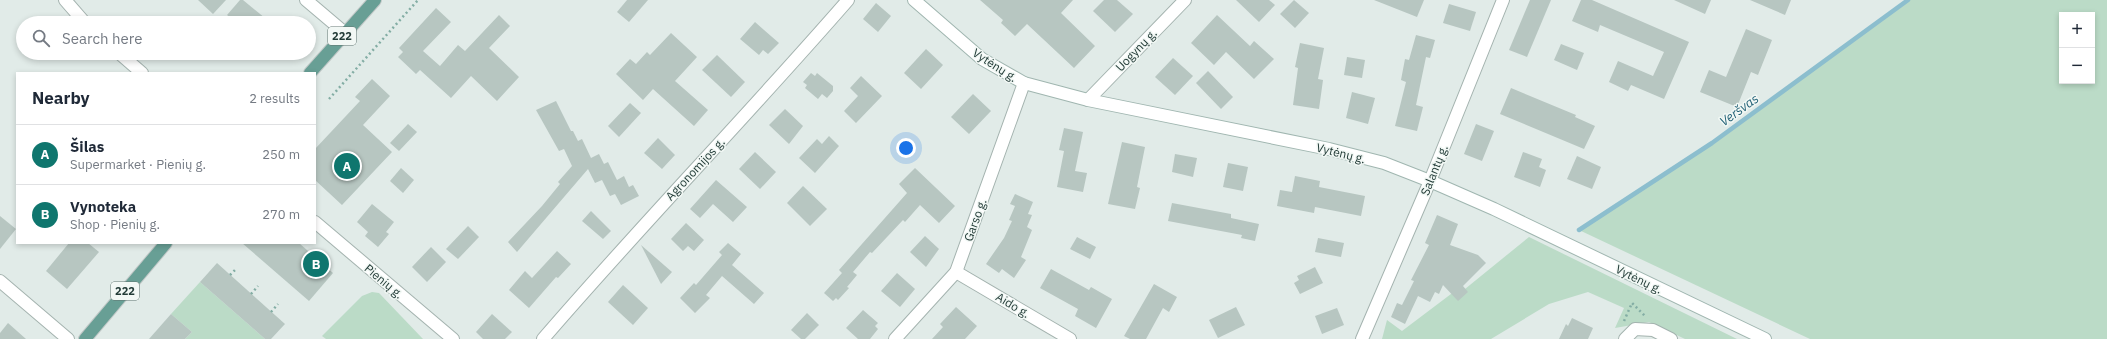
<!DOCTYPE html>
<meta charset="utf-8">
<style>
:root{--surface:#fff;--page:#f6f6f7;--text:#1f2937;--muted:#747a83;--line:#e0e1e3;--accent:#0f766e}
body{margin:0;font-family:"IBM Plex Sans",sans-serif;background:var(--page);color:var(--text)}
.controls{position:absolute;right:12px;top:12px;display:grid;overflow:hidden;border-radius:0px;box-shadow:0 2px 6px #0003}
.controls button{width:36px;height:36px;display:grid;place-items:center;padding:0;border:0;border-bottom:1px solid var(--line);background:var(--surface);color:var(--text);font:20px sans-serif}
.you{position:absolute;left:906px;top:148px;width:14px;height:14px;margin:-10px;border:3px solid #fff;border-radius:50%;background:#1a73e8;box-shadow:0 0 0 6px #1a73e833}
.badge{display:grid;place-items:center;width:26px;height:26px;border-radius:50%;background:var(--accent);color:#fff;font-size:13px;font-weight:700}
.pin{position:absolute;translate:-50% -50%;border:2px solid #fff;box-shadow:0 1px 4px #0006}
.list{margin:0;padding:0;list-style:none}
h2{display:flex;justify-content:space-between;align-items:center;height:52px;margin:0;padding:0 16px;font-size:17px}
h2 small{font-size:13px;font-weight:400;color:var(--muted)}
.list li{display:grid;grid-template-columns:26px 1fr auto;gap:12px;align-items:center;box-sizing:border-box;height:60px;padding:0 16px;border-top:1px solid var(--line)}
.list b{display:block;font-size:15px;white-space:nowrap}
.list p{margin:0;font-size:13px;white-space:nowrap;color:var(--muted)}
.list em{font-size:13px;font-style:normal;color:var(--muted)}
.icon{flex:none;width:22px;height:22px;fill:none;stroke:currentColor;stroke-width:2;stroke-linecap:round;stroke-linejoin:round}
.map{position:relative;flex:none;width:2107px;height:339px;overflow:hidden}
.search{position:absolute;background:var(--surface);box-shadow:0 2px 6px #0003;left:16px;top:16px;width:300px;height:44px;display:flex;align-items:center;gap:10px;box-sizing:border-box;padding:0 14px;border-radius:22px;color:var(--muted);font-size:15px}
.panel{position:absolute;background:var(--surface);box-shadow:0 2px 6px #0003;left:16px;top:72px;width:300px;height:172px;border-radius:0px}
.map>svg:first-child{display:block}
.green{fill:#bbdbc7;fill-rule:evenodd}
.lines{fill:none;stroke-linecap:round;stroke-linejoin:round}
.stream{stroke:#8cbece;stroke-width:4.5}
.building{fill:#b7c6c1}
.minor-casing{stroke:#a4b3af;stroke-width:14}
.secondary-casing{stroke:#a0b6b0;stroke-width:14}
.primary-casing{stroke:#c1c8c7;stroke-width:14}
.path{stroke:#83ada4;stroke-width:2.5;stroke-dasharray:2 3;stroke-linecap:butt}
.minor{stroke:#fff;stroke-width:12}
.secondary{stroke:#fff;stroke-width:12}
.primary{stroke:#689f95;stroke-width:12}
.labels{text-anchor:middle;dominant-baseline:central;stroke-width:3;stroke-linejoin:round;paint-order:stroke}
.shield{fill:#f2f8f5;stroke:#607470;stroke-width:1}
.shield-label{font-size:11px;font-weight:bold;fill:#223b37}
.street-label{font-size:12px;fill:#223b37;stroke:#f2f8f5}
.water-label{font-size:13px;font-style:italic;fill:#1f5f74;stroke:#f2f8f5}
</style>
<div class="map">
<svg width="2107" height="339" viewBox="0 0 2107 339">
<rect width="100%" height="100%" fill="#e1ebe8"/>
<g class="green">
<path d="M1908,0H2107V339H1810L1579,230L1712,143ZM2062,15H2092V81H2062Z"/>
<path d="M1529,237L1737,339H1685L1649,322L1615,328L1624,308L1588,292L1549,304L1491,339H1382L1387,320L1402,331L1451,294L1465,289Z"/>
<path d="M200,282L265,339H185L192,332L171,314Z"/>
<path d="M372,292L379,293L423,339H326L322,336L362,296Z"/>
</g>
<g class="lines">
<path class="stream" d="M1579,230L1712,143L1908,0"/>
</g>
<g class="building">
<path d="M198,0H226L213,14Z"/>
<path d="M240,0H243L271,23H237L227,15Z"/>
<path d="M627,0H648L629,22L617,12Z"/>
<path d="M980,0H1073L1061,13L1095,46L1074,68L1027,24L1015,36L1001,23L1003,20Z"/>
<path d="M1104,0H1117L1133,14L1115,32L1093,11Z"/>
<path d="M1236,0H1269L1275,5L1259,22Z"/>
<path d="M1294,0L1309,13L1295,28L1280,14Z"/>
<path d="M1374,0H1424L1417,17Z"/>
<path d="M1530,0H1551L1527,57L1509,50Z"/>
<path d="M1581,0H1592L1689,42L1664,99L1631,85L1628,91L1609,82L1618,61L1653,76L1664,52L1600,25L1598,32L1572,21Z"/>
<path d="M1674,0H1711L1705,14Z"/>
<path d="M1750,0H1791L1785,15Z"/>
<path d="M876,3L891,16L878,32L863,19Z"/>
<path d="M1449,4L1476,12L1470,31L1443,23Z"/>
<path d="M436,8L451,22L423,51L440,66L458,45L465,51L499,15L510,26L489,48L519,77L497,101L471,76L451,98L420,70L416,74L398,57L403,52L399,48Z"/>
<path d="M1217,15L1250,46L1254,41L1274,59L1254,79L1226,52L1214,65L1191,43Z"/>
<path d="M755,22L779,43L768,54L763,50L759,55L740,39Z"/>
<path d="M1746,29L1772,40L1758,75L1751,72L1737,107L1700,92L1709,70L1726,77Z"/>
<path d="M671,33L697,57L675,81L708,110L694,126L653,89L643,100L616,74L630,59L636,64L647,52L650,55Z"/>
<path d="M1416,35L1435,40L1430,58L1426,57L1416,105L1423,107L1417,131L1395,126L1406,82L1401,80L1405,59L1409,60Z"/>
<path d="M1300,43L1324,48L1318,79L1323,80L1319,109L1293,105L1298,68L1295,67Z"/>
<path d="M1561,44L1584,53L1577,70L1554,60Z"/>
<path d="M926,49L943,65L921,89L904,73Z"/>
<path d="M717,55L745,82L731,97L702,70Z"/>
<path d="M1347,57L1365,60L1362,78L1344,75Z"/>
<path d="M1173,58L1193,76L1175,95L1155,77Z"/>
<path d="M1208,71L1233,97L1221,109L1196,83Z"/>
<path d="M811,73L815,76L817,73L833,86V91L827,98L822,94L818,99L805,88L807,85L803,82Z"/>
<path d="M861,76L882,96L856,123L844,111L858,96L850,88Z"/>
<path d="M372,79L390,96L363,125L392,152L342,205L315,180V149L360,101L355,97Z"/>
<path d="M1511,88L1576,115L1575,117L1595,126L1584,149L1500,114Z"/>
<path d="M1352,92L1375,98L1368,124L1346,118Z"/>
<path d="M973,94L991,111L969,134L951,117Z"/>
<path d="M556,101L571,131H573L578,141L582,139L591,158L599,154L604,164L608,162L617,180L624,176L629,187L633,185L639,196L621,205L615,194L610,196L602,180L595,183L588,169L517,252L508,242L542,206L560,184L558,182L572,166L564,149L559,151L536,110Z"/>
<path d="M630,103L641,113L619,137L608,126Z"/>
<path d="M785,109L803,126L789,144L769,125Z"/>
<path d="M408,124L417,132L399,151L390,143Z"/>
<path d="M1476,124L1494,131L1482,161L1464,154Z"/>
<path d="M1064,128L1083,132L1075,171L1087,173L1083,192L1057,187L1064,151L1059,150Z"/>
<path d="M829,136L839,146L815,173L799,158L817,139L822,144Z"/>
<path d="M658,138L675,155L662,169L644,153Z"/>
<path d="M1122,142L1145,147L1137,187L1140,188L1135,209L1108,204Z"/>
<path d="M755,152L776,172L760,189L739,169Z"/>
<path d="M1523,152L1542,159L1539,167L1546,170L1540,187L1514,177Z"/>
<path d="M1175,154L1197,158L1193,177L1172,172Z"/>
<path d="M1577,156L1601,167L1592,189L1567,179Z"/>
<path d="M1228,163L1248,167L1243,191L1223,187Z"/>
<path d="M401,168L414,180L403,193L390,181Z"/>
<path d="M915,168L955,206L939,223L920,205L905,222L903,220L872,253L870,252L853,272L857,275L847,287L849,288L838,300L836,298L833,301L824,293L842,273L839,270L907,193L899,184Z"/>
<path d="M1295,176L1320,181L1319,187L1365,196L1361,216L1315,207L1314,213L1277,206L1280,190L1292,192Z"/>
<path d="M716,180L747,207L733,222L713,204L700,218L690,209Z"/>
<path d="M803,186L827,209L810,226L787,203Z"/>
<path d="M1015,194L1033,202L1028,214L1032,215L1027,227L1032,230L1021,257L1026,260L1014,278L1002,269L999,273L986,264L1004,238L1012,221L1009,220L1015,206L1010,204Z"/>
<path d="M1172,203L1231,214V218L1259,224L1255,241L1241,238L1242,235L1168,221Z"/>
<path d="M372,204L394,222L386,232L389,234L378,247L365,236L368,232L357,222Z"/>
<path d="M591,211L611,231L603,239L582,221Z"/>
<path d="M1437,215L1458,224L1450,245L1478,255L1486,263L1463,286L1468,292L1458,301L1443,285L1439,294L1435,292L1430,302L1418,296L1405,324L1391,317L1397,303L1402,305L1414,281L1411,280L1429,245L1425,243Z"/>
<path d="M0,216L16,229L0,249Z"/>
<path d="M686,223L704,240L694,251L688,246L683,251L671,239Z"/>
<path d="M468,226L479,237L458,259L446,249Z"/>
<path d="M925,236L939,249L926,267L910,252Z"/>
<path d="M1077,237L1096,247L1090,259L1070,249Z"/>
<path d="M1318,238L1344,243L1341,257L1315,252Z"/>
<path d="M69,243H88L99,252L67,289L46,271Z"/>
<path d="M242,243H299L333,273L309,301Z"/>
<path d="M728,243L741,254L732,265L764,293L754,304L722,276L706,295L710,298L695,313L680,298L694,283L696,285L722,255L719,252Z"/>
<path d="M641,245L672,272L661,284Z"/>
<path d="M431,247L446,262L427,282L412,267Z"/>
<path d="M557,251L571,264L558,278L556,277L529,308L509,290L525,271L532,278Z"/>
<path d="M217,263L285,324L271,339H265L200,282Z"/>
<path d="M1315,267L1323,283L1300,294L1294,283L1299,280L1297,276Z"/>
<path d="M1051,269L1089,290L1091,287L1112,299L1096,328L1075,316L1078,309L1040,288Z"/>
<path d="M897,273L915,289L900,307L881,291Z"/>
<path d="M1154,284L1177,297L1169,312L1163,308L1146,339H1130L1124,336Z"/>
<path d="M623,285L648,308L633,325L608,302Z"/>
<path d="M956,307L977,326L965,339H932L943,327L940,324Z"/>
<path d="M1236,307L1245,325L1218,338L1209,320Z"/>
<path d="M1337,308L1344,325L1322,334L1315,316Z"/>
<path d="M863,310L878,323L875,326L878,329L870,339H858L846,328Z"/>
<path d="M807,313L819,325L805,339H801L791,330Z"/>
<path d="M171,314L192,332L185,339H149Z"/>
<path d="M492,314L512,332L505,339H483L476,332Z"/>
<path d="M1572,318L1593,328L1588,339H1559L1566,324L1568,326Z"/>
<path d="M8,323L26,339H0V333Z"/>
</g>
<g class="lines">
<g class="minor-casing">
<g id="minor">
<path d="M65,0L85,23"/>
<path d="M306,0L345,33"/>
<path d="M119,53L142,73"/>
<path d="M1088,100L1185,0"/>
<path d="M315,222L453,339"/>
<path d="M956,272L1070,339"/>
<path d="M0,281L68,339"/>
<path d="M543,339C642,224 748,115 848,0"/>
<path d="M895,339L956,272L1024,83"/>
<path d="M1362,339L1430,181L1503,0"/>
<path d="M1625,339L1635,329L1653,330L1671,339"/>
</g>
</g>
<g class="secondary-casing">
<path id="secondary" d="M914,0L982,59L1024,83L1088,100L1329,149L1384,163L1430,181L1494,209L1765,339"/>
</g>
<g class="primary-casing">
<g id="primary">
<path d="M310,73L375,0"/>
<path d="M85,339L166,243"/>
</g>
</g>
<g class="path">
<path d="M329,99L418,0"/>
<path d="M230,275L237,268"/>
<path d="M251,294L258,286"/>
<path d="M271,312L278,304"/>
<path d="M1624,321L1632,303L1645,316"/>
</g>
<use href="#minor" class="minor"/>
<use href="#secondary" class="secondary"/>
<use href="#primary" class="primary"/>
</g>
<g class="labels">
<g class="shield">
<rect x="328" y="27" width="28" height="18" rx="3"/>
<rect x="111" y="282" width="28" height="18" rx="3"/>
</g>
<g class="shield-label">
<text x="342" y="36">222</text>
<text x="125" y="291">222</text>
</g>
<g class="street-label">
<text transform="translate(1136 50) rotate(-46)">Uogynų g.</text>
<text transform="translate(995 65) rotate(33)">Vytėnų g.</text>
<text transform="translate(1341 153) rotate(14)">Vytėnų g.</text>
<text transform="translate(695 169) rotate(-47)">Agronomijos g.</text>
<text transform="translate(1434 170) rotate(-68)">Salantų g.</text>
<text transform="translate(975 220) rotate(-70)">Garso g.</text>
<text transform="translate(1639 279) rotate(26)">Vytėnų g.</text>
<text transform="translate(384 281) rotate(40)">Pienių g.</text>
<text transform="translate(1013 305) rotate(31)">Aido g.</text>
</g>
<g class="water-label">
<text transform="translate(1739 110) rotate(-36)">Veršvas</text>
</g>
</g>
</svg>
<div class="controls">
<button>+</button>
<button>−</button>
</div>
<div class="you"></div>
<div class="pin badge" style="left:347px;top:166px">A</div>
<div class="pin badge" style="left:316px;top:264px">B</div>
<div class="search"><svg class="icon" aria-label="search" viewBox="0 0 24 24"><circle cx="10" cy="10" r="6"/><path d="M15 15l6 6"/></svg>Search here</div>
<section class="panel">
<h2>Nearby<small>2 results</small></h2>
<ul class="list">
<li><span class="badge">A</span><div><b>Šilas</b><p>Supermarket · Pienių g.</p></div><em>250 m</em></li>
<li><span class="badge">B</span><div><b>Vynoteka</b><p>Shop · Pienių g.</p></div><em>270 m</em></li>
</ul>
</section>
</div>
